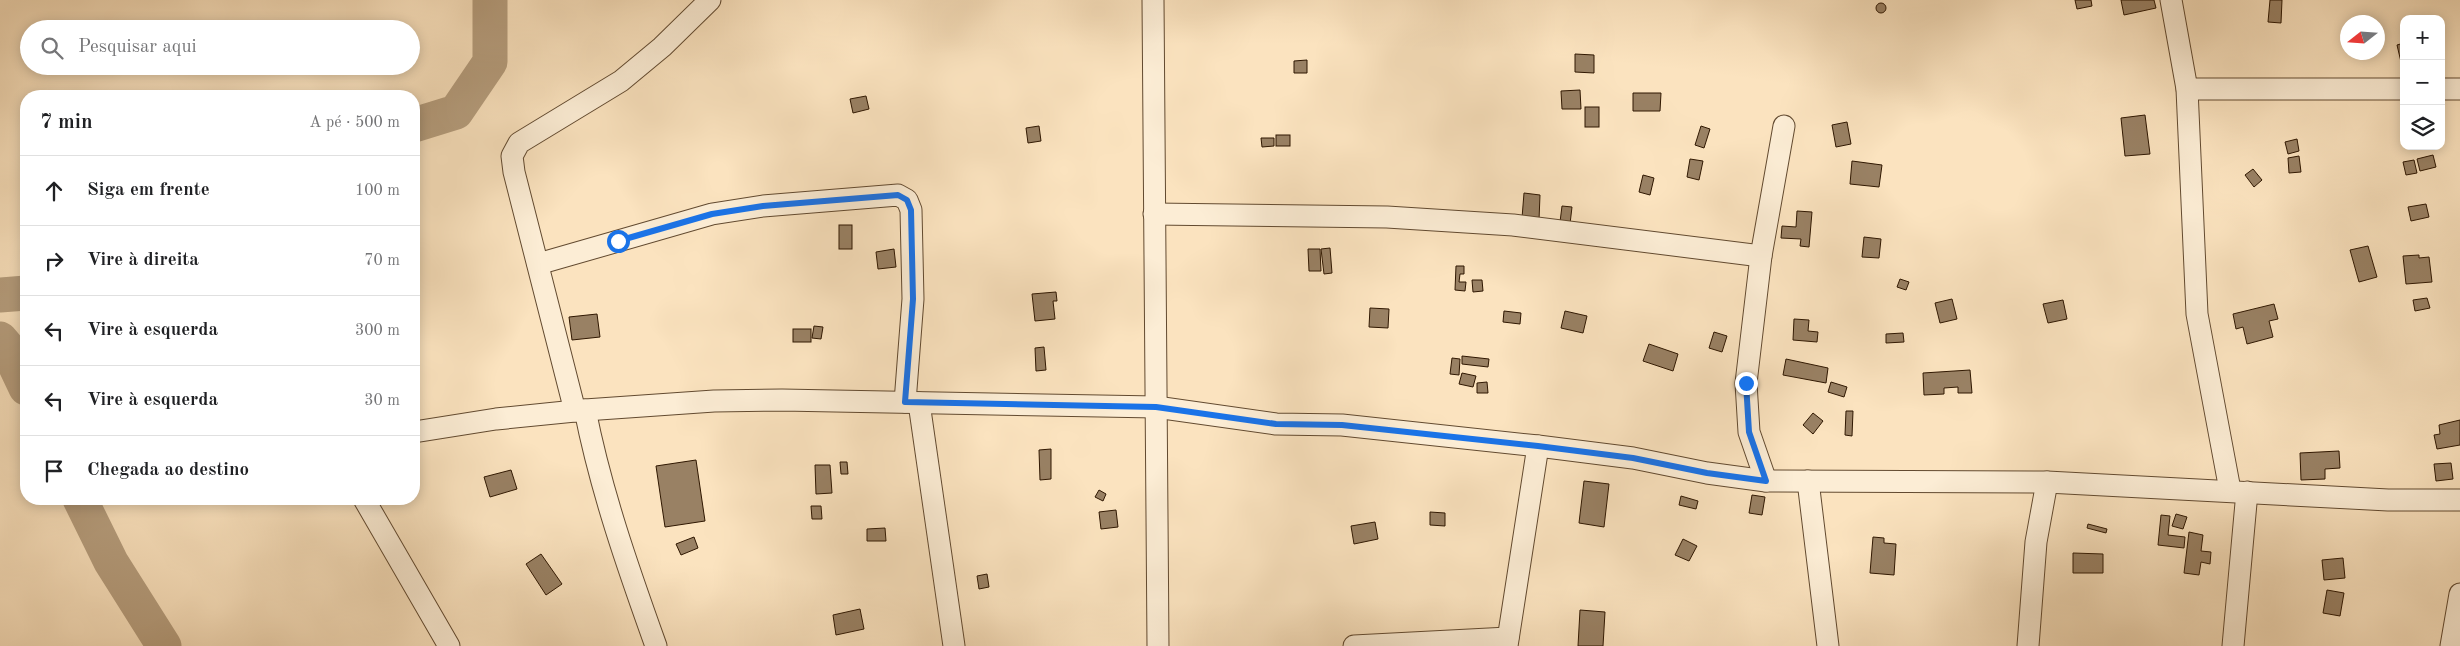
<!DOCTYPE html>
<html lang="pt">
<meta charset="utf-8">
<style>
:root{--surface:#fff;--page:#f6f6f6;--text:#202124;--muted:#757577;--line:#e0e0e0}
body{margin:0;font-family:"Old Standard TT",serif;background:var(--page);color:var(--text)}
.controls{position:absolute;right:15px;top:15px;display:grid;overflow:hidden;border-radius:10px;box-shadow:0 2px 12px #0003}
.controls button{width:45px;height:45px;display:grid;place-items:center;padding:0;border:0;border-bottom:1px solid var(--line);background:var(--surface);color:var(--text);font:25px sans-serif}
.compass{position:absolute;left:2340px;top:15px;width:45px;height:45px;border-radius:50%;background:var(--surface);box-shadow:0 2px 12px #0003;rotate:253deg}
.stop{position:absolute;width:15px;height:15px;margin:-11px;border:4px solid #1a73e8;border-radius:50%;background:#fff}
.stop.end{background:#1a73e8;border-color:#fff;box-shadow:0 1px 5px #0008}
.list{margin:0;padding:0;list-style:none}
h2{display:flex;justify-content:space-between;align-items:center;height:65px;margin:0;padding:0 20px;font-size:21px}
h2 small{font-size:16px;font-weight:400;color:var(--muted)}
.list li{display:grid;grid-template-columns:32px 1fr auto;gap:15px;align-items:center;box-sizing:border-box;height:70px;padding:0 20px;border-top:1px solid var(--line)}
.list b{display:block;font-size:19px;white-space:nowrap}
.list em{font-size:16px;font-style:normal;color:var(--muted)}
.icon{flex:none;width:28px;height:28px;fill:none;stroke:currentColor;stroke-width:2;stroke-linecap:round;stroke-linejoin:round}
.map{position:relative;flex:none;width:2460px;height:646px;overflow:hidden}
.search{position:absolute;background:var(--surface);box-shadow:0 2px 12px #0003;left:20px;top:20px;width:400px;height:55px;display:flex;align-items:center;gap:12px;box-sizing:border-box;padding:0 18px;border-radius:28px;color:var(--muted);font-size:19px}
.panel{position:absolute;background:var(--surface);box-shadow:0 2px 12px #0003;left:20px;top:90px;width:400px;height:415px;border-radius:20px}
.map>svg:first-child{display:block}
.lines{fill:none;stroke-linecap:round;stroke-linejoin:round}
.river{stroke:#b69e7e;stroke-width:35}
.building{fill:#998164;stroke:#2f1701}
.street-casing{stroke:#624a30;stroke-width:23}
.street{stroke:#fcedd5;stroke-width:21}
.route{stroke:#1a73e8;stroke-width:6}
</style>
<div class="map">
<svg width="2460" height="646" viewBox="0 0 2460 646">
<rect width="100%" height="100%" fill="#fbe3bf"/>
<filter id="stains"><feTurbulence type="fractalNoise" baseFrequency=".004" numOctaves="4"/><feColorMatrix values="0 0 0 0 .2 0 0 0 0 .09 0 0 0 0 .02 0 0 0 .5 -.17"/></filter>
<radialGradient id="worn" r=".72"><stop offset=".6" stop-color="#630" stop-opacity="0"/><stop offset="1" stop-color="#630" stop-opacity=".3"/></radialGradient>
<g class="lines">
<g class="river">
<path d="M414,125L456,112L490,62V0"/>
<path d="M0,295L26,293"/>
<path d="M0,339L6,346L26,388"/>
<path d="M80,499L111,562L164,646"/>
</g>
</g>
<g class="building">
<path d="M2075,0H2091L2092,6L2077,9Z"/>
<path d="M2121,0H2154L2156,8L2124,15Z"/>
<path d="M2270,0H2282L2281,23L2268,22Z"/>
<circle cx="1881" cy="8" r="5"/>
<path d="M2404,43V61L2401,62L2397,45Z"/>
<path d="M1575,54L1594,55V73L1575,72Z"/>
<path d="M1307,60V73H1294V61Z"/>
<path d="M1580,90L1581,109H1562L1561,91Z"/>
<path d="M1633,93H1661L1660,111H1633Z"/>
<path d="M866,96L869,109L853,113L850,99Z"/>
<rect x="1585" y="107" width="14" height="20"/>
<path d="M2145,115L2150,154L2125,156L2121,118Z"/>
<path d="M1847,122L1851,144L1836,147L1832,125Z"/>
<path d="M1039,126L1041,141L1028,143L1026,128Z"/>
<path d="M1701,126L1710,129L1704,148L1695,145Z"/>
<rect x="1276" y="135" width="14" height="11"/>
<path d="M1261,138H1274V146L1262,147Z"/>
<path d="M2297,139L2299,151L2288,154L2285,142Z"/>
<path d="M2433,155L2436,167L2420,171L2417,159Z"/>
<path d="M2299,156L2301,172L2289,173L2288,158Z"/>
<path d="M1690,159L1703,161L1699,180L1687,177Z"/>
<path d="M2414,160L2417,173L2406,175L2403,162Z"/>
<path d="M1852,161L1882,165L1879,187L1850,184Z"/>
<path d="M2253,169L2262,180L2254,187L2245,175Z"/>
<path d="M1643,175L1654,178L1650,195L1639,192Z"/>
<path d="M1524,193L1540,195L1539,220L1522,218Z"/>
<path d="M2426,204L2429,217L2411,221L2408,207Z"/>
<path d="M1562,206L1572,207L1570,224L1560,222Z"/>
<path d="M1797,211L1812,212L1809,247L1800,246L1801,239L1781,238L1782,226L1796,227Z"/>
<rect x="839" y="225" width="13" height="24"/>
<path d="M1864,237L1881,239L1879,258L1862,257Z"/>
<path d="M2368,246L2377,277L2359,282L2350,250Z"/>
<path d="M1330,248L1332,273L1324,274L1321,249Z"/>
<path d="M894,249L896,267L878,269L876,252Z"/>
<path d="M1308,249H1320L1321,271H1309Z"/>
<path d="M2419,255V258L2429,257L2432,282L2406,284L2403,256Z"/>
<path d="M1456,266H1464V274H1460L1459,282H1466L1465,291L1455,290Z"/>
<path d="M1900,279L1909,282L1906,290L1897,287Z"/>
<path d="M1472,280H1482L1483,291L1473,292Z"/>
<path d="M1056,292L1057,301H1053L1055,319L1035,321L1032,294Z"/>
<path d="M2427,298L2430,308L2415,311L2413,300Z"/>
<path d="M1952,299L1957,319L1940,323L1935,303Z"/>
<path d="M2063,300L2067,319L2048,323L2043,304Z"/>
<path d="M2274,304L2278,319L2269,321L2273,337L2247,344L2243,327L2236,329L2233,314Z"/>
<path d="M1370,308L1389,309L1388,328L1369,327Z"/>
<path d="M1504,311L1521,313L1520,324L1503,322Z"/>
<path d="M1565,311L1587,316L1583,333L1561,328Z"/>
<path d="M597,314L600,337L572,340L569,317Z"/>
<path d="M1794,319L1809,320L1808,331L1818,332L1817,342L1793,340Z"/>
<path d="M814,326L823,327L821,339L812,338Z"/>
<rect x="793" y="329" width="18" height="13"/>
<path d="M1714,332L1727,336L1722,352L1709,348Z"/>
<path d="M1903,333L1904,342L1886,343V334Z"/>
<path d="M1649,344L1678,354L1673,371L1643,361Z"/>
<path d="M1044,347L1046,370L1036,371L1035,348Z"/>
<path d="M1462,356L1489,359L1488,367L1462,364Z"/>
<path d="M1452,358L1460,359L1459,375L1450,374Z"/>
<path d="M1786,359L1828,368L1826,383L1783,375Z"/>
<path d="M1970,370L1972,393H1958V387L1944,388V394L1924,395L1923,373Z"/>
<path d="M1462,373L1476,376L1473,387L1459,384Z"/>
<path d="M1487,382L1488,393H1477V383Z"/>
<path d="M1831,382L1847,387L1844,397L1828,392Z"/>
<path d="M1846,411H1853L1852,436L1845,435Z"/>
<path d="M1813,413L1823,421L1813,434L1803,425Z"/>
<path d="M2460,420V445L2437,449L2434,435L2440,434L2439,425Z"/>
<path d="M1051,449V479L1040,480L1039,450Z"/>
<path d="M2339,451L2340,468L2325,469V479L2301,480L2300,453Z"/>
<path d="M696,460L705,521L665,527L656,466Z"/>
<path d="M840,462H847L848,474H841Z"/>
<path d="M2451,463L2453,479L2436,481L2434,464Z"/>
<path d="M815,465H830L832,493L816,494Z"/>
<path d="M511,470L517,489L490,497L484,477Z"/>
<path d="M1584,481L1609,484L1604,527L1579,523Z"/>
<path d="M1099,490L1106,494L1103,501L1095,497Z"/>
<path d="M1752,495L1765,497L1762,515L1749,513Z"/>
<path d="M1681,496L1698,501L1696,509L1679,505Z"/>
<path d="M811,506H821L822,519H812Z"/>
<path d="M1116,510L1118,527L1101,529L1099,512Z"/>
<path d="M1430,512L1445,513V526L1430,525Z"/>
<path d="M2176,514L2187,517L2183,529L2172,526Z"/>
<path d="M2161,515L2170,516L2168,535L2185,537L2184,548L2158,545Z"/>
<path d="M1375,522L1378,539L1354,544L1351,526Z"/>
<path d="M2088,524L2107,529L2106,533L2087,528Z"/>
<path d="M885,528L886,541H867V529Z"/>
<path d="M2189,532L2203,535L2201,551L2211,552L2210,564L2201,562L2199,575L2184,573Z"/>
<path d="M694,537L698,548L681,555L676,544Z"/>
<path d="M1873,537L1884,538V543L1896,544L1894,575L1870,573Z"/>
<path d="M1683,539L1697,546L1689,561L1675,555Z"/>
<path d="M2073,553L2103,554V573H2073Z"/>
<path d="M541,554L562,584L546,595L526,564Z"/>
<path d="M2343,558L2345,578L2324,580L2322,560Z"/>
<path d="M987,574L989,587L979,589L977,576Z"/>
<path d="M2327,590L2344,593L2340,616L2323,613Z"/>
<path d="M860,609L864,629L836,635L833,615Z"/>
<path d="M1580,610L1605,612L1603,646H1578Z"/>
</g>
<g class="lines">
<g class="street-casing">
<g id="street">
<path d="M1153,0L1158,646"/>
<path d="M2171,0L2187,89L2197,314L2230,490"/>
<path d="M2187,89H2404"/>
<path d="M2441,89H2460"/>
<path d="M1154,214L1387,217L1513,225L1761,256"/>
<path d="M538,264L712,214L763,206L898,195L907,200L911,210L913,299L905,402"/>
<path d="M919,403L954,646"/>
<path d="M585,410C601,491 628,568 656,646"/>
<path d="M575,411L514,172L512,156L519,143L621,81L662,47L710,0"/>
<path d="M414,432L496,419L585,410L714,401L782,400L1156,407L1276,424L1342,425L1538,446L1633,458L1707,473L1766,481L2047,482L2388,500H2460"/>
<path d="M1766,481L1749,432L1746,383L1761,256L1784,126"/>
<path d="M1808,481L1828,646"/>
<path d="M364,499L449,646"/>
<path d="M1354,646L1508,638"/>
<path d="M1507,646L1538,446"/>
<path d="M2028,646L2036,542L2047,482"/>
<path d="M2233,646L2247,492"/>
<path d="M2451,646L2460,594"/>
</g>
</g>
<use href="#street" class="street"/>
</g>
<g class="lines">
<path class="route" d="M618,241L712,214L763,206L898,195L907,200L911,210L913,299L905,402L1156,407L1276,424L1342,425L1538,446L1633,458L1707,473L1766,481L1749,432L1746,383"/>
</g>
<rect width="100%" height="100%" filter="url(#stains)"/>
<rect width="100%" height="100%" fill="url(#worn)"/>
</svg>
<div class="controls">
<button>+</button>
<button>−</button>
<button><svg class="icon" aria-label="layers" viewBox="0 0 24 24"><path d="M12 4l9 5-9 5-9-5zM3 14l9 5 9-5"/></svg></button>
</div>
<svg class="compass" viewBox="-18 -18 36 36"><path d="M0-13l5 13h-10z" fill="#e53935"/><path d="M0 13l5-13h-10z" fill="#757577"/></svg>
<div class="stop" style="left:618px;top:241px"></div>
<div class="stop end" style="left:1746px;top:383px"></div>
<div class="search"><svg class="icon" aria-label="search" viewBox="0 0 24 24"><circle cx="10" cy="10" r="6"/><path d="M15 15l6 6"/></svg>Pesquisar aqui</div>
<section class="panel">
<h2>7 min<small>A pé · 500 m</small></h2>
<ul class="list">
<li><svg class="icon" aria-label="ahead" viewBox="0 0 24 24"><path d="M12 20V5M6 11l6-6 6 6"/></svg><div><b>Siga em frente</b></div><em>100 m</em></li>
<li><svg class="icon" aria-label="right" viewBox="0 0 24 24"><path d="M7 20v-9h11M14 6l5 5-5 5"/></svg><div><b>Vire à direita</b></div><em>70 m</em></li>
<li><svg class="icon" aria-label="left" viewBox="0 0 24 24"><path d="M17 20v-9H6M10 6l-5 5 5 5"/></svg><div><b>Vire à esquerda</b></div><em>300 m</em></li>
<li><svg class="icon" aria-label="left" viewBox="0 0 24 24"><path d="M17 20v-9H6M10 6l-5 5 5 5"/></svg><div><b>Vire à esquerda</b></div><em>30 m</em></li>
<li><svg class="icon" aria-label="arrive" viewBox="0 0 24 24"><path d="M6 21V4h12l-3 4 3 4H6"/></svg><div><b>Chegada ao destino</b></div></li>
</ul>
</section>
</div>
